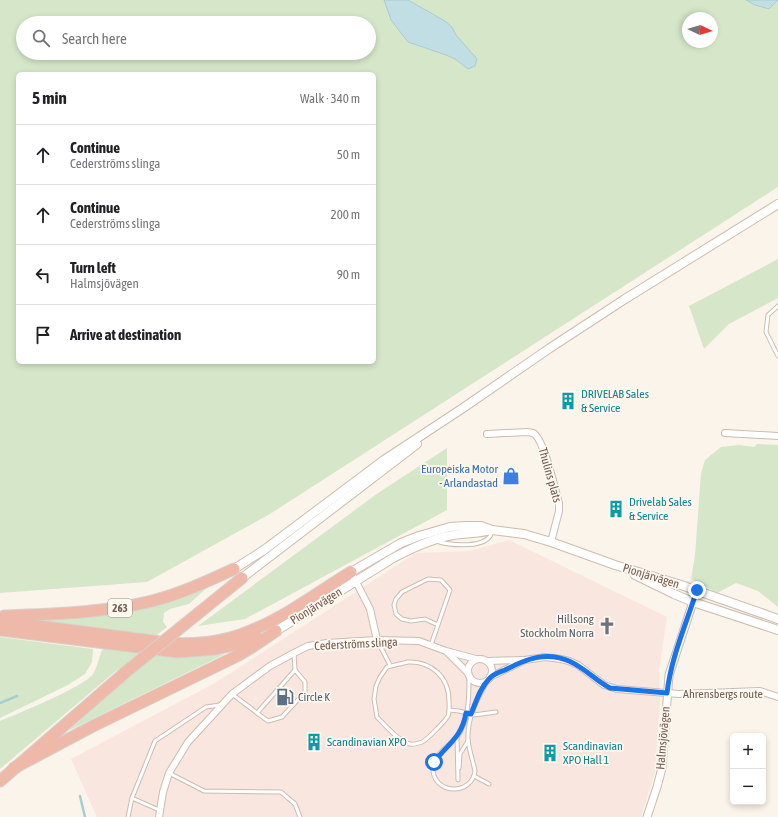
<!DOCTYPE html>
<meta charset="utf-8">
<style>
:root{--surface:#fff;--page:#f6f6f6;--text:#202124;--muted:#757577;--line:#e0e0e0}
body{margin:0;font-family:"Asap Condensed",sans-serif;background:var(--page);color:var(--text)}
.controls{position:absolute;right:12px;bottom:12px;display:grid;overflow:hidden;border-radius:6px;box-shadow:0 2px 6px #0003}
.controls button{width:36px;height:36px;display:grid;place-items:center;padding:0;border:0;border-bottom:1px solid var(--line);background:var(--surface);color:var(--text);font:20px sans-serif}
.compass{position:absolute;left:682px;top:12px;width:36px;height:36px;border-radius:50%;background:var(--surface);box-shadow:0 2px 6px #0003;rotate:94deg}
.stop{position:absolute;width:12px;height:12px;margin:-9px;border:3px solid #1a73e8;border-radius:50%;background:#fff}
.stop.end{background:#1a73e8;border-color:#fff;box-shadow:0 1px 4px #0008}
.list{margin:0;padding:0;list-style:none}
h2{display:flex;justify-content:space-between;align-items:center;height:52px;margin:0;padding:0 16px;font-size:17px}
h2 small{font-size:13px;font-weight:400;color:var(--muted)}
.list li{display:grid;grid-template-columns:26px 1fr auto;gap:12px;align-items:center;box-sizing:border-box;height:60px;padding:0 16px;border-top:1px solid var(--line)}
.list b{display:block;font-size:15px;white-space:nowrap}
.list p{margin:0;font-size:13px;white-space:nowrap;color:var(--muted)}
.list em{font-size:13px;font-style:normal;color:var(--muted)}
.icon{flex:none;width:22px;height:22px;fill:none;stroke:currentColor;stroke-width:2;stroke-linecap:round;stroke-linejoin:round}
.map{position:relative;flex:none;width:778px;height:817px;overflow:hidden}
.search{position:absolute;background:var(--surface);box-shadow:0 2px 6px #0003;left:16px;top:16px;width:360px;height:44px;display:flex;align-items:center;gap:10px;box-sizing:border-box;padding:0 14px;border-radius:22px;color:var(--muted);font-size:15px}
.panel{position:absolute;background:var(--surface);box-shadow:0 2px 6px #0003;left:16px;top:72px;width:360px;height:292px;border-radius:6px}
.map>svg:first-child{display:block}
.commercial{fill:#f9e6df}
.green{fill:#d6e7c9;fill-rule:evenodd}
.water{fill:#c0dee3;stroke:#a7cdd3}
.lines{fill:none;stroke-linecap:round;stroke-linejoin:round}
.stream{stroke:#a7cdd3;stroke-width:2.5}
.service-casing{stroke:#ccbcb1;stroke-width:5}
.minor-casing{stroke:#ccbcb1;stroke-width:8}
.tertiary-casing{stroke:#ccbcb1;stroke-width:9}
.secondary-casing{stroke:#cebcaf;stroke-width:10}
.motorway-casing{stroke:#d8d1ce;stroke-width:13}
.service{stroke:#fff;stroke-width:3}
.minor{stroke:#fff;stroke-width:6}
.tertiary{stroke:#fff;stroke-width:7}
.secondary{stroke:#fff;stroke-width:8}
.motorway{stroke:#eeb9a8;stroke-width:11}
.motorway-bridge-casing{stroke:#d8d1ce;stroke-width:13;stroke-linecap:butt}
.motorway-bridge{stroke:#eeb9a8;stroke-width:11}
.route{stroke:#1a73e8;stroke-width:5}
.labels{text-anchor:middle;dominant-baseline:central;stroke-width:3.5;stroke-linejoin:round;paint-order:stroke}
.shield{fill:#fdf8f0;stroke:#9c8b80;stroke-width:1}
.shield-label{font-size:11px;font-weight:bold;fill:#735c50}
.culture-label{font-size:12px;fill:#0d838f;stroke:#fdf8f0;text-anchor:start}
.shop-label{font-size:12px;fill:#366cbe;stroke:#fdf8f0;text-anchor:end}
.street-label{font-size:12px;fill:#735c50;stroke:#fdf8f0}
.worship-label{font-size:12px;fill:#5b616d;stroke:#fdf8f0;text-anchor:end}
.service-label{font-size:12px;fill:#4e5e75;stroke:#fdf8f0;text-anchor:start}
</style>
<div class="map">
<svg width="778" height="817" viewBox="0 0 778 817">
<rect width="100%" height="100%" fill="#fbf4ea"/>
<path class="commercial" d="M509,540L667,617L659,670L660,704L655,772L641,817H97L71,759L215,683L416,553L470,551Z"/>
<g class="green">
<path d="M0,0H778V187L270,514L147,582L0,593ZM688,18H712V42H688ZM23,23H369V53H23ZM18,74H374V362H18Z"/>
<path d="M778,259V298L729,324L704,349L689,306Z"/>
<path d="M757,444L778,445V607L758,591L736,583L717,593L691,579L695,555L701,473L705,460L721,447L739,445L754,447Z"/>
<path d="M447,448V510L245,619L198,626L378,493Z"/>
<path d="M210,585L189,604L170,609L164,613L163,622L167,627L154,637L30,620L74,618L115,614Z"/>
<path d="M0,637L93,649L92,662L85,674L68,685L0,718Z"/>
<path d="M103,648C143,653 184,660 225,654L68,731L129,675L117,670L0,769V721C17,714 84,687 93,674C98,666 99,656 103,648Z"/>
</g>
<g class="water">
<path d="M384,0H408L445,21L452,27L456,35L477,59L475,66L468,69L455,59L446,55L408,42L391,20Z"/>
<path d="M746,0H778L769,9L755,5Z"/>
</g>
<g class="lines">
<g class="stream">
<path d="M0,703L17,696"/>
<path d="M80,796L85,817"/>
</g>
<g class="service-casing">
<g id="service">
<path d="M778,306L768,315L766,332L778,356"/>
<path d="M436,541C449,545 489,550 492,531"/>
<path d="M377,640L390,665"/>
<path d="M431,645L450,590L441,580L428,579L402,592L396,599L394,605L396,614L402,619L411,621L425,619L438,625"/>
<path d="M408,662C431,661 449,677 449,701C449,706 450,711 448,716C445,721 427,740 422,742C419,743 413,745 410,744C399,742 385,725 377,717L374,699L376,686L380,677L387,667Z"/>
<path d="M469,677C469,696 469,721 457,737C449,746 431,756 433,771C436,795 472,795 475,771C473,761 469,750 468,740C467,718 477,699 488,680"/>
<path d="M232,694L257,713L268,721L282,717L305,692V682L295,670L294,653"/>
<path d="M449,710L459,711L474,715L496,712"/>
<path d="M257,713L295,670"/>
<path d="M457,737L458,780"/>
<path d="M459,768L460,754L468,741"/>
<path d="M169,773L204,791L281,792L295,804L300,817"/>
<path d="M474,776L489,784"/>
<path d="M159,810L132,798L155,741L206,707L220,705"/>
<path d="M128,817L132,798"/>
</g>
</g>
<g class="minor-casing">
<g id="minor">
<path d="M725,433L778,436"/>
<path d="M487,434L527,432C528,432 533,433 533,433C544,438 555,490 559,503V511L551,542"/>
<path d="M351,572L370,609L377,640"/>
<path d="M447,652L468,673"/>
<circle cx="480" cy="671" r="12"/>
<path d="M487,661L523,660"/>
<path d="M490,677L525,660L545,657L561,659L569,661L578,665L604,685L617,689L679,694L760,691L778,697"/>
<path d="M159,817L163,792L169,773L188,742L232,694L270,666L294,653L308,646L327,643L377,640L419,641L446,651L476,659"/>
</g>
</g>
<g class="tertiary-casing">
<path id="tertiary" d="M647,817L657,787L662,768L669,675L697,590"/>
</g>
<g class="secondary-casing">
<g id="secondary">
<path d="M234,569L264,550L384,460L463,408L550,348L625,299L778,204"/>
<path d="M351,572L401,543L419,536L450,527L466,526H481L492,530L524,534L551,542L615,565L678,584L778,619"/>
<path d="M635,575L674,594L693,602L778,630"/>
<path d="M242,578L417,444"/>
<path d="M276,631L393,558C410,549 429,540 448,536C463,533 478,534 492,530"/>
</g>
</g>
<g class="motorway-casing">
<g id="motorway">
<path d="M4,616C54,614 103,613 152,601C180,594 208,581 234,569"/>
<path d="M0,621L168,643C195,645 225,642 250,631C286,617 318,592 351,572"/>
<path d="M185,624L242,578"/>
<path d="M0,630L178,652L216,649L238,644L256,637"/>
<path d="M14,768L93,726L239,655L254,646L276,631"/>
<path d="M0,781L127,671"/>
</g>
</g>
<use href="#service" class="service"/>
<use href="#minor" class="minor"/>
<use href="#tertiary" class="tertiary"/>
<use href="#secondary" class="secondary"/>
<use href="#motorway" class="motorway"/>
<g class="motorway-bridge-casing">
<path id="motorway-bridge" d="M127,671L185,624"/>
</g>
<use href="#motorway-bridge" class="motorway-bridge"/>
</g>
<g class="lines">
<path class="route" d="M434,762C448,744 462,737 466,713L471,714C476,702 480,688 489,679C493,674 500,672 505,670C526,659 546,651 569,661C585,668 596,681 610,688L667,693C671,658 686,624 697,590"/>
</g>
<defs>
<g id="building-bare" transform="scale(1.38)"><path d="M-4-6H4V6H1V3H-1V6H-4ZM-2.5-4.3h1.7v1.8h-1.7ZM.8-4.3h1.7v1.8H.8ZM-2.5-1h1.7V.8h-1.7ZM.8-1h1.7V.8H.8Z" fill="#0f9aa8" stroke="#fdf8f0" stroke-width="2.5" paint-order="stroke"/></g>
<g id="shop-bare" transform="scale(1.38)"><path d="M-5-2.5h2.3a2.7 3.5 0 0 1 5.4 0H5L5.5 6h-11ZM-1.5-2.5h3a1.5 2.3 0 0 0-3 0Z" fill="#3f7fe0" stroke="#fdf8f0" stroke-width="2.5" paint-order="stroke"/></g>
<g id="church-bare" transform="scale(1.38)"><path d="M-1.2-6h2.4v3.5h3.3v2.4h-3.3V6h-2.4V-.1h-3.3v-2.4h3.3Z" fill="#6b7280" stroke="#fdf8f0" stroke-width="2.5" paint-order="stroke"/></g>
<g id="fuel-bare" transform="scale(1.38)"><path d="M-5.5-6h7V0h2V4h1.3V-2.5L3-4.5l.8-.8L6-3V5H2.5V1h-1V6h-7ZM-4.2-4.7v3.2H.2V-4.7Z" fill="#5c6f8a" stroke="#fdf8f0" stroke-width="2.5" paint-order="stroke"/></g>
</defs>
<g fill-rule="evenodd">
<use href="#building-bare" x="568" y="401"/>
<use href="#shop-bare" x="511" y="476"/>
<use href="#building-bare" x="616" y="509"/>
<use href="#church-bare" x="607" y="626"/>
<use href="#fuel-bare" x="285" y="697"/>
<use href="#building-bare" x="314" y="742"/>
<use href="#building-bare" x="550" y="753"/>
</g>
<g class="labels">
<rect class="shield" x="108" y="599" width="24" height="18" rx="3"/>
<g class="shield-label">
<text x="120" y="608">263</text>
</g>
<g class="culture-label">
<text x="581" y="394">DRIVELAB Sales<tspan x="581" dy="14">&amp; Service</tspan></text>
<text x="629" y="502">Drivelab Sales<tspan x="629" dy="14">&amp; Service</tspan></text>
<text x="327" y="742">Scandinavian XPO</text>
<text x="563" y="746">Scandinavian<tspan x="563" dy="14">XPO Hall 1</tspan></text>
</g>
<g class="shop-label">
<text x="498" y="469">Europeiska Motor<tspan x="498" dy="14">- Arlandastad</tspan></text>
</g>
<g class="street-label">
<text transform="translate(550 475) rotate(74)">Thulins plats</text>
<text transform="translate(651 576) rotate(17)">Pionjärvägen</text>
<text transform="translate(316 606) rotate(-32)">Pionjärvägen</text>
<text transform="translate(356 644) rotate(-3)">Cederströms slinga</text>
<text x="723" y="694">Ahrensbergs route</text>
<text transform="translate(663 738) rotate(-85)">Halmsjövägen</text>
</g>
<g class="worship-label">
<text x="594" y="619">Hillsong<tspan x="594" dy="14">Stockholm Norra</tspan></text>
</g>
<g class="service-label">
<text x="298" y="697">Circle K</text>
</g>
</g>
</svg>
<div class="controls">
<button>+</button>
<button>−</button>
</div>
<svg class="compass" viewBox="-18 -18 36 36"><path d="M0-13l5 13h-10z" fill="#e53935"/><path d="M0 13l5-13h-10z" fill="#757577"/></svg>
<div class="stop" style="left:434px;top:762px"></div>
<div class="stop end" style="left:697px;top:590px"></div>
<div class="search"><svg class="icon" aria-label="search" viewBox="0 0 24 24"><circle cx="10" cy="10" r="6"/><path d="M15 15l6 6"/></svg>Search here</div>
<section class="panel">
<h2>5 min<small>Walk · 340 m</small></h2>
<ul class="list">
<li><svg class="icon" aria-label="ahead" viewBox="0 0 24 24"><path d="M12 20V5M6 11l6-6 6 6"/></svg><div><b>Continue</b><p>Cederströms slinga</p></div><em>50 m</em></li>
<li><svg class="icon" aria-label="ahead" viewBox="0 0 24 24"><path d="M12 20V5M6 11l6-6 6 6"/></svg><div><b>Continue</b><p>Cederströms slinga</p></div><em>200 m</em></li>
<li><svg class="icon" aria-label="left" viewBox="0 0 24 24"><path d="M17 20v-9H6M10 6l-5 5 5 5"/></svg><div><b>Turn left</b><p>Halmsjövägen</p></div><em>90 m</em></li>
<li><svg class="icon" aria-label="arrive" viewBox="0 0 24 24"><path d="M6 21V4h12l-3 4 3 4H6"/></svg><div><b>Arrive at destination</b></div></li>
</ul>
</section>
</div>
